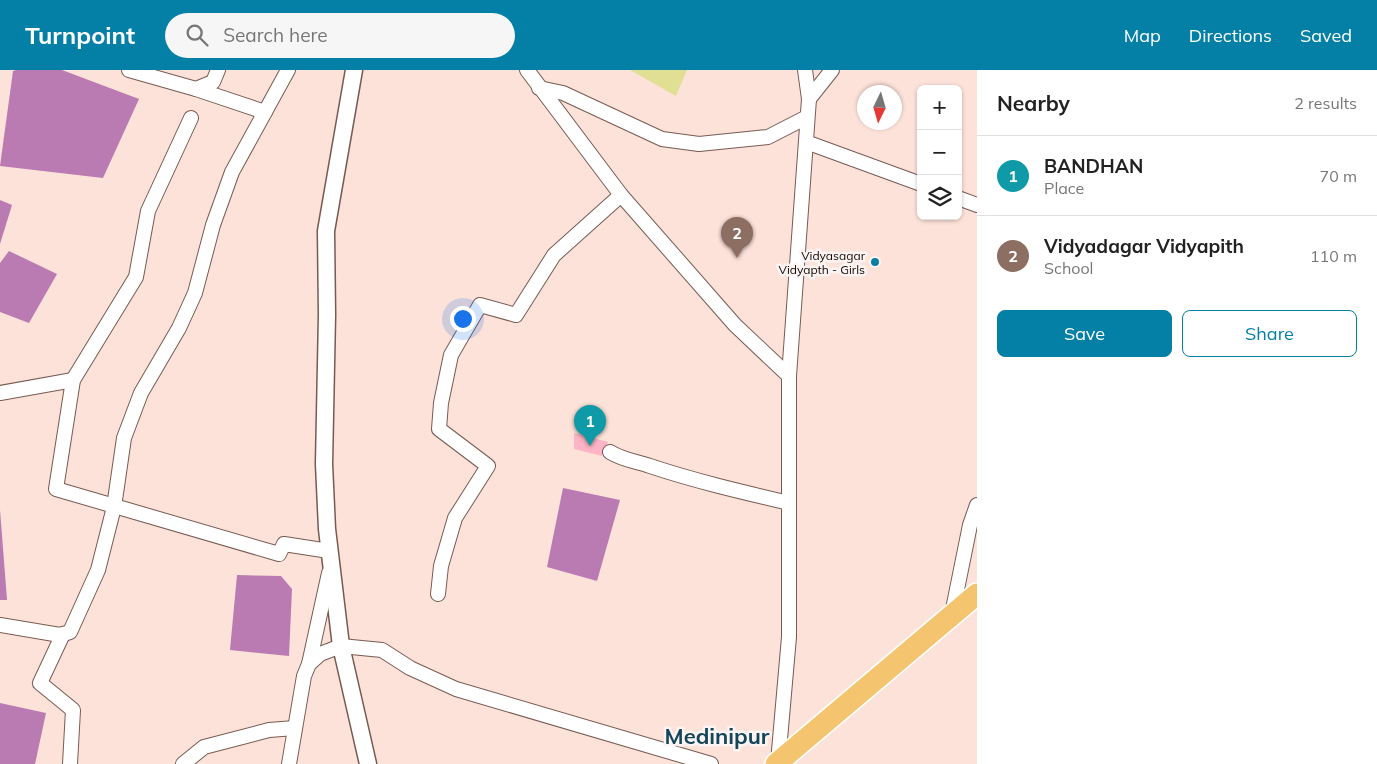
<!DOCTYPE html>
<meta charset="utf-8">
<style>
:root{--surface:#fff;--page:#f6f6f6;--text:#222;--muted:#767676;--line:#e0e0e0;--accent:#047fa5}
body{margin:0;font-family:Mulish,sans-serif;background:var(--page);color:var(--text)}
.controls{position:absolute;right:15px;top:15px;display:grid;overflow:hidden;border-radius:8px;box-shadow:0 1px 4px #0004}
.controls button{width:45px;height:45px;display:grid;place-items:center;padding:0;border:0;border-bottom:1px solid var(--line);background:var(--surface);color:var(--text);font:25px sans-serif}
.compass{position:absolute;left:857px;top:15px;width:45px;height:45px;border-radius:50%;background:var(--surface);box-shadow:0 1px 4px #0004;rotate:185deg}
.you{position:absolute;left:462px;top:248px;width:18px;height:18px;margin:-12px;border:4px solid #fff;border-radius:50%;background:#1a73e8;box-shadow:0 0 0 8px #1a73e833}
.badge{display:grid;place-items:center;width:32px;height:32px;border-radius:50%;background:var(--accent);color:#fff;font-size:16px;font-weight:700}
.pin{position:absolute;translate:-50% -41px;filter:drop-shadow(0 1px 2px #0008)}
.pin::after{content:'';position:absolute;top:26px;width:18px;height:15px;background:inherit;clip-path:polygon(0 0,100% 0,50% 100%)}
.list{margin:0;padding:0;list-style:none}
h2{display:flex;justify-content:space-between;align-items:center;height:65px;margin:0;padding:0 20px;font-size:21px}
h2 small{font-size:16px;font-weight:400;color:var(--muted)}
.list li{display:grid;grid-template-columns:32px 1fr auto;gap:15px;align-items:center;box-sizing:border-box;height:80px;padding:0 20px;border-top:1px solid var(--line)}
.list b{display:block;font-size:19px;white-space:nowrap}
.list p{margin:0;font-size:16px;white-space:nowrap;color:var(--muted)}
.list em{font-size:16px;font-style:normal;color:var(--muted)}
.actions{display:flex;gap:10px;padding:15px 20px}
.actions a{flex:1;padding:11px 0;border:1px solid var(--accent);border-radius:8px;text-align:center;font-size:18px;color:var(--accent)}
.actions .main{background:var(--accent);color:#fff}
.icon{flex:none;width:28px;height:28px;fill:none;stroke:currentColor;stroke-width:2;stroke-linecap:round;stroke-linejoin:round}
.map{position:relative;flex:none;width:977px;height:694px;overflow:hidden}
header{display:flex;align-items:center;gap:30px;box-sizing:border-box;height:70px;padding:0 25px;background:var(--accent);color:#fff}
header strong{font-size:24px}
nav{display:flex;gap:28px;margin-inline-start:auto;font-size:18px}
.search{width:350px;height:45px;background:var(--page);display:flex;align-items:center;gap:12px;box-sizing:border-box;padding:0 18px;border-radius:28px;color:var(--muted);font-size:19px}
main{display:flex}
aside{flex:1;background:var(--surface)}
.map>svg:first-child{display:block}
.green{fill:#e0df93}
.water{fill:#ba7ab2}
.building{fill:#fdb4c4}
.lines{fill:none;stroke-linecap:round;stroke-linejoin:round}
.minor-casing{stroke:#775b52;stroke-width:16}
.tertiary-casing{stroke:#775b52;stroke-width:19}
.primary-casing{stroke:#fff;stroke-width:24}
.minor{stroke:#fff;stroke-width:14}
.tertiary{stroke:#fff;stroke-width:16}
.primary{stroke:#f4c56e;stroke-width:21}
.poi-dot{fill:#047fa5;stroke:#fbf4f2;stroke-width:2}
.labels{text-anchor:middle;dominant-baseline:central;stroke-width:5;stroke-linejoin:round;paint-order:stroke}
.poi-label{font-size:12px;fill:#130906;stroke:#fbf4f2;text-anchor:end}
.town-label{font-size:22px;font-weight:bold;fill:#154558;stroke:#fbf4f2}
</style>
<header>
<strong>Turnpoint</strong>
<div class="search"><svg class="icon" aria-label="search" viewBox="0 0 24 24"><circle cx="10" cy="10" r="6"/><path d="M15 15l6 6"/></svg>Search here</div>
<nav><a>Map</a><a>Directions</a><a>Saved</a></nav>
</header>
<main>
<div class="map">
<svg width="977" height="694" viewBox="0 0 977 694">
<rect width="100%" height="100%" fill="#fde2d9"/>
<path class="green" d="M630,0H687L676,26Z"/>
<g class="water">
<path d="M16,0H62L139,29L103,108L0,96L13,1Z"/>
<path d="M0,130L12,135L0,174Z"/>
<path d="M9,181L57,204L29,253L0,242V193Z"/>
<path d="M563,418L620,430L597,511L547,497Z"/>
<path d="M0,440L7,530H0Z"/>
<path d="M237,505L281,506L292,519L289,586L230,580Z"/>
<path d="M0,633L46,643L35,694H0Z"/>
</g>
<path class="building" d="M574,363L608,372L602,386L574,379Z"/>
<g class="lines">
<g class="minor-casing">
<g id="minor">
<path d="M129,0L196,19L213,12L218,0"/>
<path d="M527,0L621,125L735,255L789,306"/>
<path d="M539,18L563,23L662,69L699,74L768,67L807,47"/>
<path d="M196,19L265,42"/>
<path d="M809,29L832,0"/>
<path d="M191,48L148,141L136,207L73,310L56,419L279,484L284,474L329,481"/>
<path d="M806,72L921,114"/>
<path d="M958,128L977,135"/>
<path d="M0,323L73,310"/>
<path d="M610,382C623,390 635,391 650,396C695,411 742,422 789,433"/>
<path d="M438,524L441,496L455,448L488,396L439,359L441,333L451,285L480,235L516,245L554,185L621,125"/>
<path d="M952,544L970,455L977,435"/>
<path d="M0,555L60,565L70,562L98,500L114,437L124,368L141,323L179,258L195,223L213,155L232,102L288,0"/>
<path d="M63,564L40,613L73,640L70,694"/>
<path d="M309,594L329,503L331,501"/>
<path d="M778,692L789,567V306L809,29L805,0"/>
<path d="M183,694L204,677L269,660L295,658"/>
<path d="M289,694L304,606L309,594L320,584L341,576L382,580L410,598L456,619L711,694"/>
</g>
</g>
<g class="tertiary-casing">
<path id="tertiary" d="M354,0L326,161L327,245L324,394L327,459L341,576L368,694"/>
</g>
<g class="primary-casing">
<path id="primary" d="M776,694L977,524"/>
</g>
<use href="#minor" class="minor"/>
<use href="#tertiary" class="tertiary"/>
<use href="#primary" class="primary"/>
</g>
<circle class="poi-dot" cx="875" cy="192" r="5"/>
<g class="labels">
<g class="poi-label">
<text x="865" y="185">Vidyasagar<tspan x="865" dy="14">Vidyapth - Girls</tspan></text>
</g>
<g class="town-label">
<text x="717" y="666">Medinipur</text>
</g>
</g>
</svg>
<div class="controls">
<button>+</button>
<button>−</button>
<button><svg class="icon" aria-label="layers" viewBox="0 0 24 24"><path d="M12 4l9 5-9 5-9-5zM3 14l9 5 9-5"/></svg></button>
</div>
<svg class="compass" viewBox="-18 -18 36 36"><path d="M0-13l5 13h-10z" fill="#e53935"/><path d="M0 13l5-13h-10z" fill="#767676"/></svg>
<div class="you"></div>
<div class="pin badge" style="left:590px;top:376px;background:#0f9aa8">1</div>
<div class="pin badge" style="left:737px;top:188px;background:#8d6e63">2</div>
</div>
<aside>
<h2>Nearby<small>2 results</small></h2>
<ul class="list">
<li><span class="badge" style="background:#0f9aa8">1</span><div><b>BANDHAN</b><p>Place</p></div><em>70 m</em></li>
<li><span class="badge" style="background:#8d6e63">2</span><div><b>Vidyadagar Vidyapith</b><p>School</p></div><em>110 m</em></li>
</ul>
<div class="actions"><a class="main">Save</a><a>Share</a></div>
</aside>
</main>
